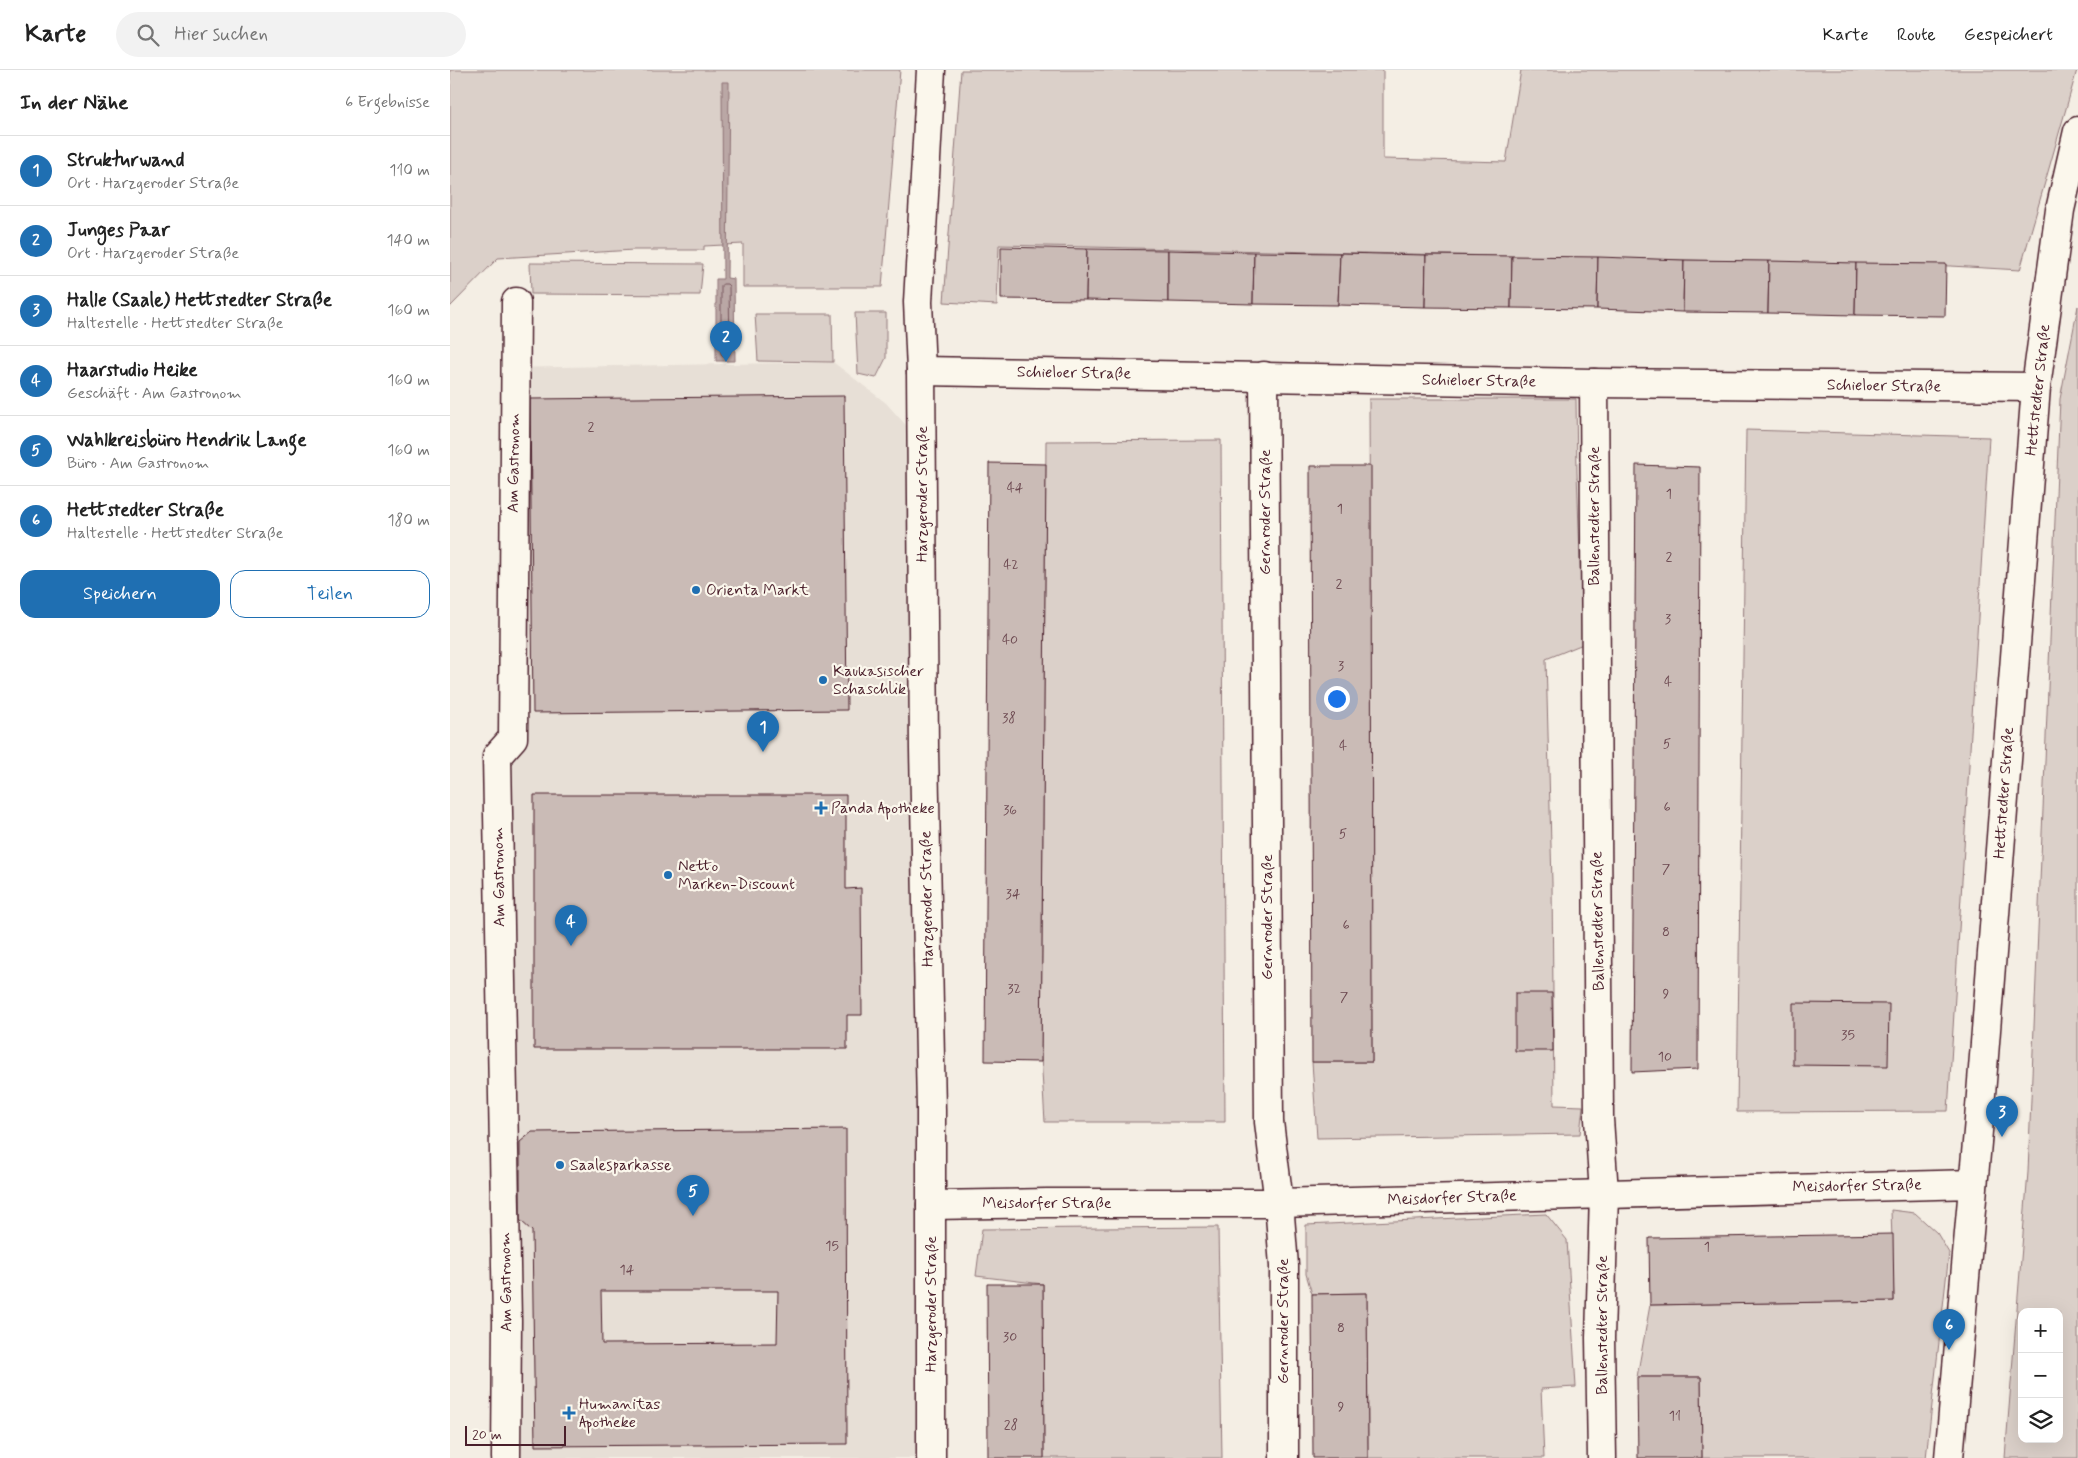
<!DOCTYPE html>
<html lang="de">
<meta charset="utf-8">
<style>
:root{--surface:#fff;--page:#f2f2f2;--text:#222;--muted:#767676;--line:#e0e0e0;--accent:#1f6fb2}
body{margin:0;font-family:Mynerve,sans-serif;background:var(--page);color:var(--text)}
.controls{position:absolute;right:15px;bottom:15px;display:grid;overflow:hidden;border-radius:10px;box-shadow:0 5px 20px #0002}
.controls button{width:45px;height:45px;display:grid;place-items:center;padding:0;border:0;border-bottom:1px solid var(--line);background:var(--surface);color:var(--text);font:25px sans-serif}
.scale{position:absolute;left:15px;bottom:12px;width:101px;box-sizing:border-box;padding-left:5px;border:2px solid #4a1f2b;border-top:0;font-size:14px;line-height:18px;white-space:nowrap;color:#4a1f2b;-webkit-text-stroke:4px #fbf7ec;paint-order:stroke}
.you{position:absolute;left:886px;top:628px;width:18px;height:18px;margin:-12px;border:4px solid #fff;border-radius:50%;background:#1a73e8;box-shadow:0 0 0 8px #1a73e833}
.badge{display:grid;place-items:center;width:32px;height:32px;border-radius:50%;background:var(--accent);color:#fff;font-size:16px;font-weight:700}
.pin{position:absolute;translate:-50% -41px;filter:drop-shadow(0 1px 2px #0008)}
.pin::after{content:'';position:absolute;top:26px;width:18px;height:15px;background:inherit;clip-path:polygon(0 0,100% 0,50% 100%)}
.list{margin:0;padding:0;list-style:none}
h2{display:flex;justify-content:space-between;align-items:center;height:65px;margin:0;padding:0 20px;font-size:21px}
h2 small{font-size:16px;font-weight:400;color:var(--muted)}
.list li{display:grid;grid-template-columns:32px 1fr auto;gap:15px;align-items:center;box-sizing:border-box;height:70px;padding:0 20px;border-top:1px solid var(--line)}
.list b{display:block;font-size:19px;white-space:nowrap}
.list p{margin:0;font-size:16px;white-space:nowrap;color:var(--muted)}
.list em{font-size:16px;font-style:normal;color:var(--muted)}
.actions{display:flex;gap:10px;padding:15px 20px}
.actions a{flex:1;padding:11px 0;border:1px solid var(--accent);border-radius:15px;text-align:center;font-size:18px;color:var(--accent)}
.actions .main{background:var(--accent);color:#fff}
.icon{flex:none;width:28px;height:28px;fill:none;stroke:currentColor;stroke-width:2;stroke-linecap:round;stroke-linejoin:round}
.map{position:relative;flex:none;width:1628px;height:1388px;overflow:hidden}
header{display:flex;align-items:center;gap:30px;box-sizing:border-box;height:70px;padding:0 25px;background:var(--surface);border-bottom:1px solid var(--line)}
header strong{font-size:24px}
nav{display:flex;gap:28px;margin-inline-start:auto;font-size:18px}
.search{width:350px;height:45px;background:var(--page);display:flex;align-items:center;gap:12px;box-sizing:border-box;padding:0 18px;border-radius:28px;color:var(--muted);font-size:19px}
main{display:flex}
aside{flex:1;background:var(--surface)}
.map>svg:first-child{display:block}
.built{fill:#e7dfd6}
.green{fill:#dbd0c9;stroke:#92787a;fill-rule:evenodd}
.water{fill:#baa7a5;stroke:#8d7174}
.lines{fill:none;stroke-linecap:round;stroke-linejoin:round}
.shore{stroke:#77555c;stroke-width:1}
.building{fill:#cabbb6;stroke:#4a1f2b;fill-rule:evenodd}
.minor-casing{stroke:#4a1f2b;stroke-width:31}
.minor{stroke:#fbf7ec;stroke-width:28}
.poi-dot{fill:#1f6fb2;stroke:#fbf7ec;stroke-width:2}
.labels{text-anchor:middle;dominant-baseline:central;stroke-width:4.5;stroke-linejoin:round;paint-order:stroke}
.number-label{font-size:14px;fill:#6a464e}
.street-label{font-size:16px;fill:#4a1f2b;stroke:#fbf7ec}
.poi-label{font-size:16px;fill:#4a1f2b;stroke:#fbf7ec;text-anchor:start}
</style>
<header>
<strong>Karte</strong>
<div class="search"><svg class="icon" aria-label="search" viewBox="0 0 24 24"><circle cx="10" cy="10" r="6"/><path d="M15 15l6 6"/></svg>Hier suchen</div>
<nav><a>Karte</a><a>Route</a><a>Gespeichert</a></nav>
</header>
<main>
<aside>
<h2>In der Nähe<small>6 Ergebnisse</small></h2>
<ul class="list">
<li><span class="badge">1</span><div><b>Strukturwand</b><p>Ort · Harzgeroder Straße</p></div><em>110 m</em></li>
<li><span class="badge">2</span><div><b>Junges Paar</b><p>Ort · Harzgeroder Straße</p></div><em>140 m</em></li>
<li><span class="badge">3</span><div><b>Halle (Saale) Hettstedter Straße</b><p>Haltestelle · Hettstedter Straße</p></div><em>160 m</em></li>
<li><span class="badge">4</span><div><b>Haarstudio Heike</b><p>Geschäft · Am Gastronom</p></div><em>160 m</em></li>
<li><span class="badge">5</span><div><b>Wahlkreisbüro Hendrik Lange</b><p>Büro · Am Gastronom</p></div><em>160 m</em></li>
<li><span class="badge">6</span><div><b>Hettstedter Straße</b><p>Haltestelle · Hettstedter Straße</p></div><em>180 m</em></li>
</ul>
<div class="actions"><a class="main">Speichern</a><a>Teilen</a></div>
</aside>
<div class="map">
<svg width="1628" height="1388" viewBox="0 0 1628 1388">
<rect width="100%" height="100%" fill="#f4eee4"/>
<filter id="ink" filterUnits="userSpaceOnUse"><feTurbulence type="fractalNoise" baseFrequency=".02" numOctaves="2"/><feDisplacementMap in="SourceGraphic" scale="10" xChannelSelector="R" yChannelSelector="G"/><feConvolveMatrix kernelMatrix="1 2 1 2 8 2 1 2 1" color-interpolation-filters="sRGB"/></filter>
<g filter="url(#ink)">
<path class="built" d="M383,292L436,333L472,373L477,1388H56L47,686L54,298Z"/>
<g class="green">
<path d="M0,0H450L432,217H293V174L254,176V180H184L48,188L0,237Z"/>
<path d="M511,0H933V89L1056,92L1071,0H1627L1570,200L1501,196L549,175L547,235L494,232Z"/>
<path d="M80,193L253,194L250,225L81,224Z"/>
<path d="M1628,236V1388H1555L1578,1102L1610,329ZM1572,1242H1609V1369H1572Z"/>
<path d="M405,243H436V288L426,308L408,304Z"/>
<path d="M305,244H382L383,292L308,291Z"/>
<path d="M919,329H1126L1127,402L1133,574L1096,589L1102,813L1104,1035L1133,1036L1130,1064L867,1068L862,992H922V988Z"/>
<path d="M1296,360L1539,367L1498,1041L1287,1042Z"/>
<path d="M771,370L775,1052H595L591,986L596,371Z"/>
<path d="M1441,1140L1465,1143L1487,1163L1499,1183L1476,1388H1252L1251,1307H1187L1200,1235L1444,1231Z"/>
<path d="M1096,1144L1117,1170L1126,1317L1091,1319L1094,1388H918L917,1223L862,1224L856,1204V1155Z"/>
<path d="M768,1157L772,1388H594L593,1214L526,1206L532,1159Z"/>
</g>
<path class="water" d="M272,12H279L277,208L284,209L285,291H266V209H273Z"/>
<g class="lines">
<path class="shore" d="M273,214H277L279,216L280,283L278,286H273L271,284V216Z"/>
</g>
<g class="building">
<path d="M551,177L637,179L636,230L551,229Z"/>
<path d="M637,179L718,180V232L636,230Z"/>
<path d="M718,180L804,182L803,234L718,232Z"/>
<path d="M804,182L890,183L888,235L803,234Z"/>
<path d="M890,183L976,185L975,237L888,235Z"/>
<path d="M976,185L1062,186L1061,238L975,237Z"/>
<path d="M1062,186L1148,187L1147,239L1061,238Z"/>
<path d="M1148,187L1234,190L1233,242L1147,239Z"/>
<path d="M1234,190L1319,191L1318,243L1233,242Z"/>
<path d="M1319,191L1406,193L1405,245L1318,243Z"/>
<path d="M1406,193L1496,194L1495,246L1405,245Z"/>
<path d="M394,326L397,640L83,643L80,329Z"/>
<path d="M539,393L596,394L591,992L535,991Z"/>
<path d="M1186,395L1250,397L1248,999L1182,1002Z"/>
<path d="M860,396H921L922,992H862Z"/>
<path d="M84,725H396V819L411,818L412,945H397V979H84Z"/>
<path d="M1065,923H1102L1103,981H1065Z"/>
<path d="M1343,933L1439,934L1438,996L1343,995Z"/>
<path d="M396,1059L397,1374L85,1376L82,1161L70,1150V1072L82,1062ZM151,1221H328L327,1273L152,1274Z"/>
<path d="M1443,1164L1444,1231L1200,1235L1199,1168Z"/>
<path d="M537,1214H593L594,1388H538Z"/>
<path d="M917,1223L918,1388H863L862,1224Z"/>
<path d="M1187,1307H1251L1252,1388H1188Z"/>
</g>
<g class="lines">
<g class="minor-casing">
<g id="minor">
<path d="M471,301L1144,313L1586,317"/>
<path d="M814,306L819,1052L829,1133L834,1196V1388"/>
<path d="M1144,313L1149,1049L1154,1123L1150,1268L1152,1388"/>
<path d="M481,1135L597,1133H829L1523,1114"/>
<path d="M56,1388L57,1251L47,686L63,668L66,232"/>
<path d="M481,1388V1040L474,679L471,301L468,232L481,0"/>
<path d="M1499,1388L1529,1050L1586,317L1610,140L1628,61"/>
</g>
</g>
<use href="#minor" class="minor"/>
</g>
</g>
<g class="poi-dot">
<circle cx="246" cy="520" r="5"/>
<circle cx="373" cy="610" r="5"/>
<path d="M368.5 730.5h5v5h5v5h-5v5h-5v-5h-5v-5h5z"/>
<circle cx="218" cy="805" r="5"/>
<circle cx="110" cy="1095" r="5"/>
<path d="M116.5 1335.5h5v5h5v5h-5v5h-5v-5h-5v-5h5z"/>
</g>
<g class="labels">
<g class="number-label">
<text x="141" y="357">2</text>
<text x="565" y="418">44</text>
<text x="1219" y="424">1</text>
<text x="890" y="439">1</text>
<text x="1219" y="487">2</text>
<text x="561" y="495">42</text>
<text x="889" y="514">2</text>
<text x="1218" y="549">3</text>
<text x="560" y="570">40</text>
<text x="891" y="596">3</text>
<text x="1218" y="612">4</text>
<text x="559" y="648">38</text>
<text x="1217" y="674">5</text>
<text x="893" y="676">4</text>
<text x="1217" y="737">6</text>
<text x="560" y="740">36</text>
<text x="893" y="764">5</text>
<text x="1216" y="799">7</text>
<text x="563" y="824">34</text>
<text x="896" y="855">6</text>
<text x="1216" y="862">8</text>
<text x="564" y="919">32</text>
<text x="1216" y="924">9</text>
<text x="894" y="927">7</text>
<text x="1398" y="965">35</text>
<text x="1215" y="987">10</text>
<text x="382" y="1176">15</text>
<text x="1257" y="1177">1</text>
<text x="177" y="1200">14</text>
<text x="891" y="1258">8</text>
<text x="560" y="1267">30</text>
<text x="891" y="1337">9</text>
<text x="1225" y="1346">11</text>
<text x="561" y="1355">28</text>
</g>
<g class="street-label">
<text transform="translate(624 303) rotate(1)">Schieloer Straße</text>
<text transform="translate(1029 311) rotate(1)">Schieloer Straße</text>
<text transform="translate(1434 316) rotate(1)">Schieloer Straße</text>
<text transform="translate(1588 320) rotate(-84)">Hettstedter Straße</text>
<text transform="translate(64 393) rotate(-89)">Am Gastronom</text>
<text transform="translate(472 424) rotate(-90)">Harzgeroder Straße</text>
<text transform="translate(815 442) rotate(-90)">Gernroder Straße</text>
<text transform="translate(1144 446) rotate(-90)">Ballenstedter Straße</text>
<text transform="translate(1554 723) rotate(-86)">Hettstedter Straße</text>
<text transform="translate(49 807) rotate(-91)">Am Gastronom</text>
<text transform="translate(477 829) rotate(-91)">Harzgeroder Straße</text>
<text transform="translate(817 847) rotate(-90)">Gernroder Straße</text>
<text transform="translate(1148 851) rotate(-91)">Ballenstedter Straße</text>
<text transform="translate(1407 1116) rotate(-1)">Meisdorfer Straße</text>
<text transform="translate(1002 1128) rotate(-2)">Meisdorfer Straße</text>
<text x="597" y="1133">Meisdorfer Straße</text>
<text transform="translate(56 1212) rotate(-91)">Am Gastronom</text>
<text transform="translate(481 1234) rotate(-90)">Harzgeroder Straße</text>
<text transform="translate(833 1251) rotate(-90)">Gernroder Straße</text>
<text transform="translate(1152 1255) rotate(-90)">Ballenstedter Straße</text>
</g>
<g class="poi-label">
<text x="256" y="520">Orienta Markt</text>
<text x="383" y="601">Kaukasischer<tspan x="383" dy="18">Schaschlik</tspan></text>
<text x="381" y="738">Panda Apotheke</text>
<text x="228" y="796">Netto<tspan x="228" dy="18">Marken-Discount</tspan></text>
<text x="120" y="1095">Saalesparkasse</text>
<text x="129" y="1334">Humanitas<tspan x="129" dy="18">Apotheke</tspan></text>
</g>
</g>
</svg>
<div class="controls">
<button>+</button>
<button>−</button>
<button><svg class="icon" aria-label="layers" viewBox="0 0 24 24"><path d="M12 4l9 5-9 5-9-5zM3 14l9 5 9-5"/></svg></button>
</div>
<div class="scale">20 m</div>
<div class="you"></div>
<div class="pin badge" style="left:313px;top:682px">1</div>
<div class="pin badge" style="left:276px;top:292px">2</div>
<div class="pin badge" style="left:1552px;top:1067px">3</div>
<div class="pin badge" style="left:121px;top:876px">4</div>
<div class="pin badge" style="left:243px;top:1146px">5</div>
<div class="pin badge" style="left:1499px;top:1280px">6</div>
</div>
</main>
